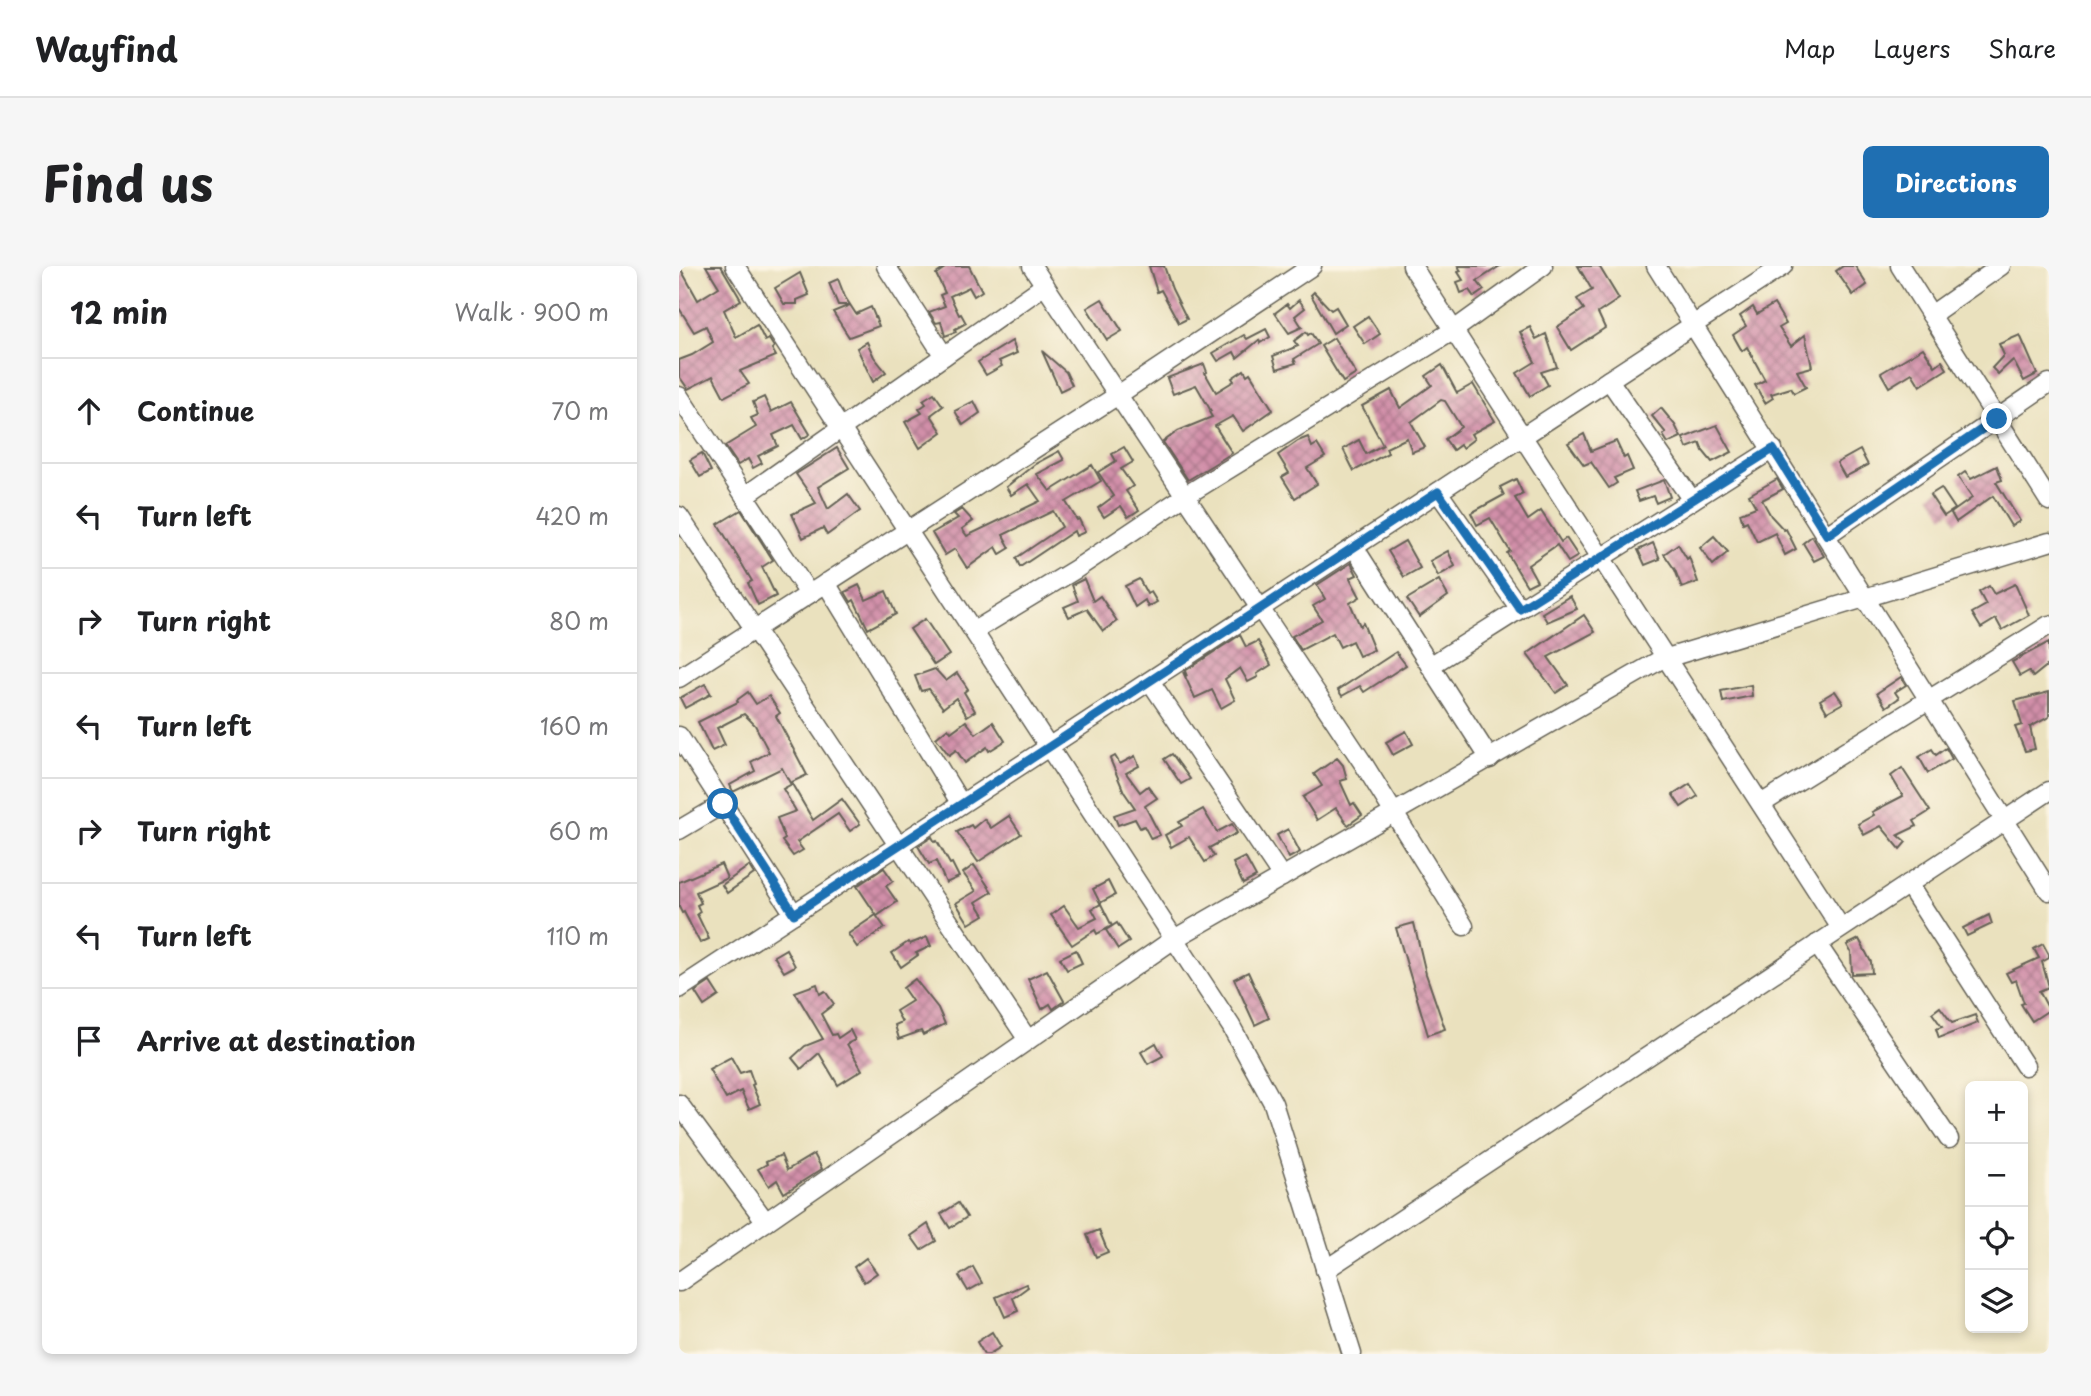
<!DOCTYPE html>
<meta charset="utf-8">
<style>
:root{--surface:#fff;--page:#f6f6f6;--text:#202124;--muted:#757577;--line:#e0e0e0;--accent:#1f6fb2}
body{margin:0;font-family:"Playpen Sans",sans-serif;background:var(--page);color:var(--text)}
.controls{position:absolute;right:21px;bottom:21px;display:grid;overflow:hidden;border-radius:10px;box-shadow:0 4px 10px #0003}
.controls button{width:63px;height:63px;display:grid;place-items:center;padding:0;border:0;border-bottom:2px solid var(--line);background:var(--surface);color:var(--text);font:35px sans-serif}
.stop{position:absolute;width:21px;height:21px;margin:-16px;border:5px solid #1f6fb2;border-radius:50%;background:#fff}
.stop.end{background:#1f6fb2;border-color:#fff;box-shadow:0 2px 7px #0008}
.list{margin:0;padding:0;list-style:none}
h2{display:flex;justify-content:space-between;align-items:center;height:91px;margin:0;padding:0 28px;font-size:30px}
h2 small{font-size:23px;font-weight:400;color:var(--muted)}
.list li{display:grid;grid-template-columns:46px 1fr auto;gap:21px;align-items:center;box-sizing:border-box;height:105px;padding:0 28px;border-top:2px solid var(--line)}
.list b{display:block;font-size:26px;white-space:nowrap}
.list em{font-size:23px;font-style:normal;color:var(--muted)}
.icon{flex:none;width:38px;height:38px;fill:none;stroke:currentColor;stroke-width:2;stroke-linecap:round;stroke-linejoin:round}
.map{position:relative;flex:none;width:1370px;height:1088px;overflow:hidden;border-radius:10px}
header{display:flex;align-items:center;gap:42px;box-sizing:border-box;height:98px;padding:0 35px;background:var(--surface);border-bottom:2px solid var(--line)}
header strong{font-size:33px}
nav{display:flex;gap:38px;margin-inline-start:auto;font-size:24px}
.intro{display:flex;align-items:center;justify-content:space-between;box-sizing:border-box;height:168px;padding:0 42px}
h1{margin:0;font-size:49px}
.button{padding:18px 32px;border-radius:10px;background:var(--accent);color:#fff;font-size:24px;font-weight:700}
main{display:flex;gap:42px;padding:0 42px}
aside{flex:1;background:var(--surface);border-radius:10px;box-shadow:0 4px 10px #0003}
.map>svg:first-child{display:block}
.building{fill:url(#building-cross-hatch)}
.lines{fill:none;stroke-linecap:round;stroke-linejoin:round}
.minor-casing{stroke:#646155;stroke-width:21}
.minor{stroke:#fff;stroke-width:18}
.route{stroke:#1f6fb2;stroke-width:9}
</style>
<header>
<strong>Wayfind</strong>
<nav><a>Map</a><a>Layers</a><a>Share</a></nav>
</header>
<div class="intro"><h1>Find us</h1><a class="button">Directions</a></div>
<main>
<aside>
<h2>12 min<small>Walk · 900 m</small></h2>
<ul class="list">
<li><svg class="icon" aria-label="ahead" viewBox="0 0 24 24"><path d="M12 20V5M6 11l6-6 6 6"/></svg><div><b>Continue</b></div><em>70 m</em></li>
<li><svg class="icon" aria-label="left" viewBox="0 0 24 24"><path d="M17 20v-9H6M10 6l-5 5 5 5"/></svg><div><b>Turn left</b></div><em>420 m</em></li>
<li><svg class="icon" aria-label="right" viewBox="0 0 24 24"><path d="M7 20v-9h11M14 6l5 5-5 5"/></svg><div><b>Turn right</b></div><em>80 m</em></li>
<li><svg class="icon" aria-label="left" viewBox="0 0 24 24"><path d="M17 20v-9H6M10 6l-5 5 5 5"/></svg><div><b>Turn left</b></div><em>160 m</em></li>
<li><svg class="icon" aria-label="right" viewBox="0 0 24 24"><path d="M7 20v-9h11M14 6l5 5-5 5"/></svg><div><b>Turn right</b></div><em>60 m</em></li>
<li><svg class="icon" aria-label="left" viewBox="0 0 24 24"><path d="M17 20v-9H6M10 6l-5 5 5 5"/></svg><div><b>Turn left</b></div><em>110 m</em></li>
<li><svg class="icon" aria-label="arrive" viewBox="0 0 24 24"><path d="M6 21V4h12l-3 4 3 4H6"/></svg><div><b>Arrive at destination</b></div></li>
</ul>
</aside>
<div class="map">
<svg width="1370" height="1088" viewBox="0 0 1370 1088">
<defs>
<pattern id="building-cross-hatch" width="8" height="8" patternUnits="userSpaceOnUse" patternTransform="scale(1.75)"><rect width="8" height="8" fill="#d18fa9"/><path d="M0 0l8 8M0 8l8-8" fill="none" stroke="#a97489"/></pattern>
</defs>
<rect width="100%" height="100%" fill="#fcf5e5"/>
<filter id="ink" filterUnits="userSpaceOnUse"><feTurbulence type="fractalNoise" baseFrequency=".0143" numOctaves="2"/><feDisplacementMap in="SourceGraphic" scale="14" xChannelSelector="R" yChannelSelector="G"/><feConvolveMatrix kernelMatrix="1 2 1 2 8 2 1 2 1" color-interpolation-filters="sRGB"/></filter>
<filter id="wash" filterUnits="userSpaceOnUse"><feTurbulence type="fractalNoise" baseFrequency=".00686" numOctaves="4" result="noise"/><feDisplacementMap in="SourceGraphic" scale="28" xChannelSelector="R" yChannelSelector="G"/><feGaussianBlur stdDeviation="1.57" result="paint"/><feColorMatrix in="noise" values="0 0 0 0 0 0 0 0 0 0 0 0 0 0 0 0 0 1.4 0 .05"/><feComposite in="paint" operator="in"/></filter>
<g filter="url(#wash)">
<rect width="100%" height="100%" fill="#eae1be"/>
<g id="blocks">
<g class="building">
<path d="M0,0L19,34L40,21L27,0H42L62,34L45,44L57,71L78,59L86,75L90,73L95,81L93,83L97,90L61,105L70,118L45,131L34,110L9,123L0,110V94L13,89L34,76L27,60L15,66L0,42Z"/>
<path d="M269,0H290L303,25L295,30L290,21L271,30L280,49L282,48L287,57L276,63L277,66L266,70L262,56L257,57L250,46L266,40L261,29L266,27L257,8Z"/>
<path d="M470,0H485L493,23L508,53L500,57L482,24L478,26Z"/>
<path d="M779,0H821L798,15L805,24L795,31L790,24L782,27L778,16L784,14L779,6L782,5Z"/>
<path d="M899,0H920L940,33L919,47L926,62L892,84L878,61L905,43L898,33L913,24Z"/>
<path d="M1164,0H1176L1188,19L1174,29L1157,5Z"/>
<path d="M121,7L130,29L118,34V38H105L96,22Z"/>
<path d="M159,13L166,31L177,48L192,41L200,60L170,71L154,46L171,39H159L150,17Z"/>
<path d="M635,26L652,44L657,41L667,58L654,67L632,29Z"/>
<path d="M423,33L443,65L428,74L408,42Z"/>
<path d="M620,34L626,42L616,50L623,61L610,67L596,47L608,38L611,42Z"/>
<path d="M1095,38L1107,58L1100,62L1112,80L1126,69L1133,101L1118,105L1127,121L1115,127L1112,122L1092,128L1094,132L1086,137L1076,119L1086,114L1068,81L1063,85L1054,69L1067,60L1061,50L1074,41L1078,48Z"/>
<path d="M689,50L701,68L686,78L674,60Z"/>
<path d="M851,61L857,73L867,68L878,101L862,106L869,119L851,130L838,107L856,96L841,66Z"/>
<path d="M587,63L591,71L581,77L580,74L558,92L555,86L539,95L534,87L565,69L568,73Z"/>
<path d="M627,66L629,69L632,67L639,78L615,93L617,97L598,103L594,90L619,80L615,75Z"/>
<path d="M1341,69L1358,108L1345,115L1334,94L1319,108L1313,102L1325,89L1320,78Z"/>
<path d="M655,72L677,108L664,116L642,80Z"/>
<path d="M333,75L338,87L320,95L323,100L307,109L299,96Z"/>
<path d="M188,76L195,91L207,106L194,116L178,82Z"/>
<path d="M1244,82L1256,100L1263,95L1268,103L1241,120L1233,107L1210,121L1202,107Z"/>
<path d="M363,85L387,106L393,119L381,125Z"/>
<path d="M525,98L528,106L526,107L537,126L555,115L553,112L565,104L568,109L571,107L594,144L564,165L554,150L536,160L553,187L509,214L484,176L499,165L533,151L530,146L532,145L517,119L494,128L488,112Z"/>
<path d="M763,99L778,127L794,118L816,155L792,168L795,173L783,182L781,179L774,184L766,173L782,161L766,135L762,134L732,156L746,181L733,186L728,172L707,182L709,187L675,205L664,183L680,174L687,188L704,179L683,140L712,124L721,142L753,119L747,110Z"/>
<path d="M255,127L264,140L252,149L263,166L241,182L226,156L243,147L240,143L247,138L244,134Z"/>
<path d="M85,131L92,146L112,136L131,168L123,173L115,159L94,169L99,180L79,190L83,197L74,202L69,193L59,199L46,180L77,161L72,152L79,149L74,136Z"/>
<path d="M295,135L301,147L284,159L276,145Z"/>
<path d="M982,142L996,159L1002,171L989,177L984,169L987,167L973,150Z"/>
<path d="M1038,159L1053,186L1033,196L1024,185L1021,177L1008,182L1004,172Z"/>
<path d="M905,168L912,185L937,175L945,192L948,190L954,204L935,212L938,217L930,222L912,196L905,199L889,177Z"/>
<path d="M629,171L633,181L638,178L646,191L628,202L638,218L616,232L603,211L610,207L599,189L619,175Z"/>
<path d="M445,181L454,196L442,203L454,220L447,225L460,244L449,251L442,240L425,251L419,242L435,230L419,206L437,195L433,188Z"/>
<path d="M158,182L170,202L139,221L149,243L169,228L181,245L148,269L144,262L124,272L113,248L137,237L117,208Z"/>
<path d="M1181,184L1189,199L1166,211L1158,197Z"/>
<path d="M380,185L385,194L358,208L371,225L413,199L422,215L387,236L398,254L400,253L406,266L397,270L395,265L341,301L337,292L383,261L374,245L324,269L331,282L321,288L317,281L288,302L276,283L266,289L253,267L279,252L275,248L283,243L294,255L283,263L288,270L361,235L349,218L332,229L327,221L356,198Z"/>
<path d="M23,187L32,205L21,211L11,194Z"/>
<path d="M1318,200L1323,214L1317,216L1341,255L1332,260L1314,230L1277,256L1272,247L1293,232L1279,211L1286,206L1292,213Z"/>
<path d="M837,213L844,228L836,232L849,254L862,245L882,276L887,272L899,290L889,296L878,279L849,299L858,315L848,320L828,287L831,285L811,252L798,259L792,247L825,229L821,221Z"/>
<path d="M1098,213L1104,223L1083,234L1092,250L1105,264L1107,263L1117,283L1106,289L1096,267L1078,276L1068,255L1064,257L1061,247L1077,241L1070,229Z"/>
<path d="M985,214L991,231L977,237L974,230L960,235L956,225Z"/>
<path d="M1262,222L1276,243L1265,250L1251,229Z"/>
<path d="M62,244L94,294L83,301L97,330L79,339L69,317L73,315L39,258Z"/>
<path d="M1035,270L1049,286L1034,299L1021,282Z"/>
<path d="M1133,270L1145,290L1135,295L1124,277Z"/>
<path d="M726,275L741,302L725,311L709,285Z"/>
<path d="M974,277L981,293L966,299L959,284Z"/>
<path d="M999,278L1008,293L1010,291L1019,316L1003,322L996,304L985,288Z"/>
<path d="M769,285L776,300L759,310L751,295Z"/>
<path d="M672,297L678,309L671,312L681,331L671,337L681,360L684,357L695,384L680,390L673,375L661,381L654,367L622,384L613,370L643,354L634,340L646,333L638,319Z"/>
<path d="M405,313L414,335L421,330L438,355L424,365L408,343L390,351L385,341L399,335L393,319Z"/>
<path d="M460,313L468,328L472,326L478,336L469,341L466,334L456,341L446,320Z"/>
<path d="M760,314L769,330L740,351L728,333Z"/>
<path d="M1336,318L1350,349L1323,364L1317,353L1302,362L1293,347L1307,339L1300,326L1310,320L1315,328Z"/>
<path d="M180,319L187,334L207,325L217,348L189,363L175,334L172,336L166,326Z"/>
<path d="M891,330L898,343L868,356L863,347Z"/>
<path d="M905,349L916,366L869,391L889,419L877,427L848,388Z"/>
<path d="M246,353L270,389L255,399L231,363Z"/>
<path d="M561,369L567,381L579,375L592,399L578,408L579,411L569,416L561,402L546,413L556,434L542,442L533,424L516,432L504,406L508,410L506,405Z"/>
<path d="M1370,376V398L1354,411L1350,405L1341,410L1333,396Z"/>
<path d="M717,386L727,399L685,426L681,420L663,430L659,424Z"/>
<path d="M256,403L267,415L278,407L289,423L285,426L296,445L288,450L277,432L264,442L250,423L242,425L236,410Z"/>
<path d="M1222,411L1227,419L1216,426L1220,432L1207,441L1198,427Z"/>
<path d="M26,418L32,428L6,442L1,432Z"/>
<path d="M1072,419L1073,430L1044,436L1042,425Z"/>
<path d="M1156,425L1164,437L1148,446L1141,434Z"/>
<path d="M69,426L77,438L90,430L101,447L97,450L128,509L111,517L103,502L54,526L51,519L76,505L72,496L90,486L76,459L65,448L38,462L46,479L33,485L19,456L59,436L58,434Z"/>
<path d="M1370,426V451L1351,461L1356,483L1346,485L1336,461L1343,459L1336,435Z"/>
<path d="M287,455L297,468L314,456L326,475L310,485L308,481L286,497L277,484L270,489L257,472L269,462L272,466Z"/>
<path d="M727,465L734,478L714,489L707,476Z"/>
<path d="M1267,482L1273,493L1249,507L1240,491L1253,483L1257,489Z"/>
<path d="M493,488L511,513L502,518L485,493Z"/>
<path d="M436,490L441,498L456,490L460,500L447,507L461,526L469,520L478,532L466,540L481,569L472,573L465,560L461,562L456,553L439,559L435,549L456,542L445,526L431,493Z"/>
<path d="M658,492L664,499L668,513L661,515L672,539L675,537L683,549L669,559L657,542L638,554L624,531L643,520L635,508Z"/>
<path d="M1223,502L1251,545L1235,555L1238,560L1219,569L1227,576L1221,583L1202,560L1185,569L1179,558L1195,549L1193,546L1224,530L1212,510Z"/>
<path d="M113,518L134,554L163,533L181,558L171,565L159,548L118,576L124,584L114,590L103,575L106,573L98,552L117,545L104,523Z"/>
<path d="M1011,518L1019,530L1002,541L994,529Z"/>
<path d="M524,543L538,566L553,558L558,567L530,582L535,590L526,596L510,571L492,581L486,569L503,560L500,556Z"/>
<path d="M330,550L342,568L299,596L278,566L292,559L294,562L305,553L312,562Z"/>
<path d="M609,563L621,586L610,592L598,569Z"/>
<path d="M253,571L256,576L258,575L271,598L273,597L280,611L267,617L257,595L250,598L239,580Z"/>
<path d="M566,591L577,611L564,618L554,597Z"/>
<path d="M42,598L48,612L17,626L22,637L18,639L21,646L18,648L30,673L21,677L5,646L3,647L0,641V616Z"/>
<path d="M295,599L313,626L297,636L305,649L290,658L277,637L297,625L284,607Z"/>
<path d="M70,600L75,608L48,627L43,619Z"/>
<path d="M205,602L214,615L207,620L218,636L198,650L178,620Z"/>
<path d="M429,615L436,629L421,637L414,623Z"/>
<path d="M422,638L433,660L418,668L416,664L393,679L372,649L385,640L400,661L418,652L413,643Z"/>
<path d="M197,649L206,662L178,681L169,668Z"/>
<path d="M1310,649L1313,658L1288,670L1284,662Z"/>
<path d="M438,657L450,676L439,683L427,664Z"/>
<path d="M735,657L747,708L766,763L749,769L717,662Z"/>
<path d="M248,671L252,680L237,687L239,689L222,701L213,687L229,676L231,678Z"/>
<path d="M1180,673L1192,696L1193,707L1173,708L1172,686L1168,679Z"/>
<path d="M1364,678L1370,689V692L1363,696L1370,721L1360,725L1370,744L1353,755L1342,738L1345,737L1337,714L1332,716L1327,707L1360,692L1355,683Z"/>
<path d="M107,683L116,700L105,706L95,690Z"/>
<path d="M397,684L403,697L388,704L381,692Z"/>
<path d="M368,704L385,735L374,743L371,738L363,743L349,713Z"/>
<path d="M569,706L590,752L576,759L555,713Z"/>
<path d="M236,713L259,742L266,758L244,769L242,765L220,773L216,759L223,756L217,745L233,735L224,722Z"/>
<path d="M31,716L40,730L25,740L16,726Z"/>
<path d="M138,718L141,728L146,725L155,738L142,748L153,769L157,768L159,772L171,764L176,774L168,778L183,804L159,819L140,787L122,803L113,792L126,780L144,773L116,726Z"/>
<path d="M1261,741L1273,757L1296,749L1299,757L1260,772L1257,763L1263,761L1253,747Z"/>
<path d="M477,777L484,790L469,798L462,786Z"/>
<path d="M52,791L61,807L70,804L75,818L73,819L81,838L70,843L62,825L47,833L30,803Z"/>
<path d="M135,888L143,903L105,927L98,914L90,920L79,903L88,898L87,896L102,889L108,904Z"/>
<path d="M279,937L288,951L271,962L262,948Z"/>
<path d="M249,958L257,975L242,984L232,970Z"/>
<path d="M420,964L429,986L417,991L408,969Z"/>
<path d="M187,992L198,1007L185,1016L175,1001Z"/>
<path d="M294,1001L303,1017L289,1025L280,1010Z"/>
<path d="M347,1018L349,1021L334,1032L339,1045L326,1051L317,1031Z"/>
<path d="M313,1066L322,1081L310,1088H305L298,1076Z"/>
</g>
</g>
</g>
<g filter="url(#ink)">
<use href="#blocks" fill-opacity="0" stroke="#646155" stroke-width="2"/>
<g class="lines">
<g class="minor-casing">
<g id="minor">
<path d="M56,0L552,760L594,837L673,1088"/>
<path d="M207,0L265,90"/>
<path d="M353,0L684,497L785,660"/>
<path d="M733,0L1162,662"/>
<path d="M977,0L1370,625"/>
<path d="M1221,0L1370,235"/>
<path d="M1252,49L1322,0"/>
<path d="M930,114L1013,234"/>
<path d="M0,130L130,328"/>
<path d="M759,226L841,343"/>
<path d="M66,230L366,19"/>
<path d="M0,250L349,774"/>
<path d="M1148,269L1370,117"/>
<path d="M675,281L811,493"/>
<path d="M147,317L282,538"/>
<path d="M295,365L397,303L506,230L775,64L864,0"/>
<path d="M751,400L1094,183"/>
<path d="M0,412L439,129L633,0"/>
<path d="M471,415L603,611"/>
<path d="M0,470L115,648"/>
<path d="M1082,538L1370,359"/>
<path d="M0,564L44,538"/>
<path d="M1229,618L1346,800"/>
<path d="M1138,678L1270,873"/>
<path d="M0,723L1104,0"/>
<path d="M0,838L87,956"/>
<path d="M646,1004L1370,525"/>
<path d="M0,1016L495,673L981,394L1370,276"/>
</g>
</g>
<use href="#minor" class="minor"/>
</g>
</g>
<g class="lines" filter="url(#ink)">
<path class="route" d="M44,538L115,648L759,226L841,343L1094,183L1148,269L1318,153"/>
</g>
</svg>
<div class="controls">
<button>+</button>
<button>−</button>
<button><svg class="icon" aria-label="locate" viewBox="0 0 24 24"><circle cx="12" cy="12" r="6"/><path d="M12 2v4M12 18v4M2 12h4M18 12h4"/></svg></button>
<button><svg class="icon" aria-label="layers" viewBox="0 0 24 24"><path d="M12 4l9 5-9 5-9-5zM3 14l9 5 9-5"/></svg></button>
</div>
<div class="stop" style="left:44px;top:538px"></div>
<div class="stop end" style="left:1318px;top:153px"></div>
</div>
</main>
